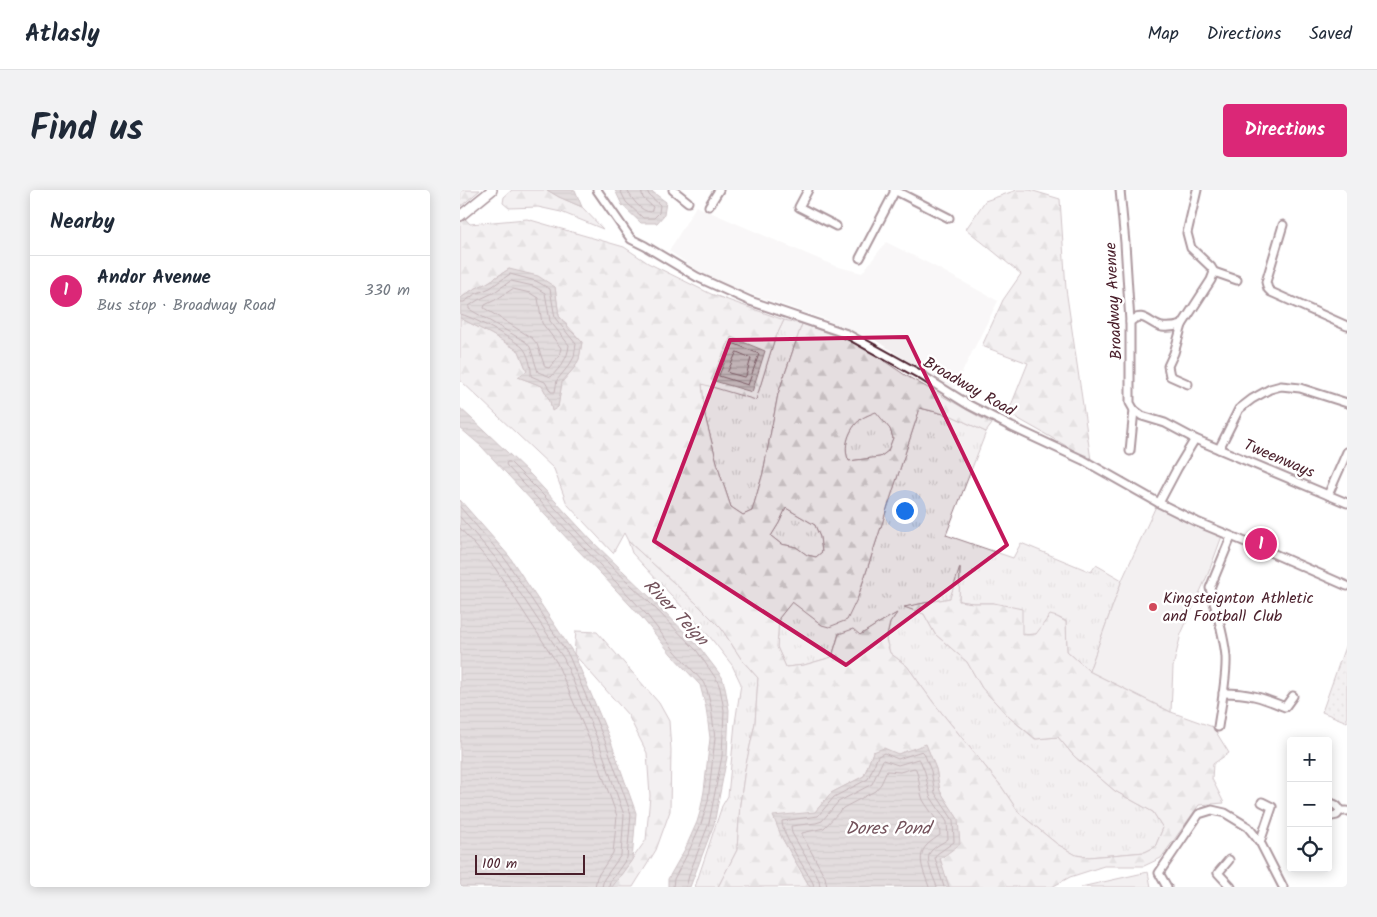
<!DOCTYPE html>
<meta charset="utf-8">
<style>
:root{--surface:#fff;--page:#f2f2f3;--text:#1f2937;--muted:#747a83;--line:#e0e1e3;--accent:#db2777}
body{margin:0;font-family:Kalam,sans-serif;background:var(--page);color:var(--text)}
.controls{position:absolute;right:15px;bottom:15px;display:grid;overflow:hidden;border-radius:5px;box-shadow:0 2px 12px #0003}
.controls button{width:45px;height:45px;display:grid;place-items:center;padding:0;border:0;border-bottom:1px solid var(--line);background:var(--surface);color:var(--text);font:25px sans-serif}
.scale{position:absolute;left:15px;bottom:12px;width:110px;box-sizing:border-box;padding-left:5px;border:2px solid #4a1f2b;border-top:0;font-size:14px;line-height:18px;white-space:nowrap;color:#4a1f2b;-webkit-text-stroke:4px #fff;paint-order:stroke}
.you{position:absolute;left:444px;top:320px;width:18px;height:18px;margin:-12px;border:4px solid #fff;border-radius:50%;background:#1a73e8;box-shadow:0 0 0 8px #1a73e833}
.badge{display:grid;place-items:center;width:32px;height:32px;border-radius:50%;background:var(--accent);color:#fff;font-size:16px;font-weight:700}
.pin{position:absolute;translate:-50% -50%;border:2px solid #fff;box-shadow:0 1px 5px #0006}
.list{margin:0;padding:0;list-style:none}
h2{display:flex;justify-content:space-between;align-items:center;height:65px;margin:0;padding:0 20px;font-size:21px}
h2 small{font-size:16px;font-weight:400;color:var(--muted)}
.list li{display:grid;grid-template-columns:32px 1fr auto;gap:15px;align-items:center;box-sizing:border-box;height:70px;padding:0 20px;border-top:1px solid var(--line)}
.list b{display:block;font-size:19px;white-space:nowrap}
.list p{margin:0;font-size:16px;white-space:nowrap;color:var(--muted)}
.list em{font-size:16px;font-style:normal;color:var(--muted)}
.icon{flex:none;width:28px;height:28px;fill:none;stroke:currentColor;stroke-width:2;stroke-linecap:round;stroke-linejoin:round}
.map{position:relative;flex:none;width:887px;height:697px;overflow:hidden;border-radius:5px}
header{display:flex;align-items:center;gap:30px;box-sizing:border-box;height:70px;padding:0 25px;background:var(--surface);border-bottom:1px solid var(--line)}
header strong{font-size:24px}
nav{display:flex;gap:28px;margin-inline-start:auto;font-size:18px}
.intro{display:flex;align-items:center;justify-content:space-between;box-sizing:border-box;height:120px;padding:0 30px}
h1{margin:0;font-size:35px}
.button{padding:12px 22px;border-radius:5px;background:var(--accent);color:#fff;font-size:18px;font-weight:700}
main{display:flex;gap:30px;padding:0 30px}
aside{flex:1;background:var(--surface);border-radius:5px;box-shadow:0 2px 12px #0003}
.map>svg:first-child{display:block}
.built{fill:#f2eeef}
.grass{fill:url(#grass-tufts);stroke:#987e86}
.forest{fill:url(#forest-firs);stroke:#987e86;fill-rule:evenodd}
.park{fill:url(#park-dots);stroke:#987e86}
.pitch{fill:#e5dee0;stroke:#987e86}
.water{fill:url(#water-rules);stroke:#91787e}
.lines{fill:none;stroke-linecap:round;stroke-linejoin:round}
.shore{stroke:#7a5a63;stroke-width:1}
.street-casing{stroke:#4a1f2b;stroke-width:11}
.secondary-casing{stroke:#4a1f2b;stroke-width:12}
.street{stroke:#fff;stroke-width:7}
.secondary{stroke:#fff;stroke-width:9}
.marked{fill:none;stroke:#c2185b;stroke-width:4;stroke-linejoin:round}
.poi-dot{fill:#d1495b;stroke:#fff;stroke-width:2}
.labels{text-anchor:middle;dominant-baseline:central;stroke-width:5;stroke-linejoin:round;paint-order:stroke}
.street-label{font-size:16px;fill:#4a1f2b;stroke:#fff}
.poi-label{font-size:16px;fill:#4a1f2b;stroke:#fff;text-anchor:start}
.water-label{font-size:18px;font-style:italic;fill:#74535c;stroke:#fff}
</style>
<header>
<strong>Atlasly</strong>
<nav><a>Map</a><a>Directions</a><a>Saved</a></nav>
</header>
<div class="intro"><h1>Find us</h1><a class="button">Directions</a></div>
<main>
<aside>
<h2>Nearby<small></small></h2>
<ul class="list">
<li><span class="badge">1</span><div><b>Andor Avenue</b><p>Bus stop · Broadway Road</p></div><em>330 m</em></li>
</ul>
</aside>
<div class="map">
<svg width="887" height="697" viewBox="0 0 887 697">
<defs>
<pattern id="grass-tufts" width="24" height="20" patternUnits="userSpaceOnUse" patternTransform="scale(1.25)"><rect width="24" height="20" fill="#e5dee0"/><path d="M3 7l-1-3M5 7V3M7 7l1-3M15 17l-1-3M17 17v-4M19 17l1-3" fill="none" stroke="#c6bec0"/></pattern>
<pattern id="forest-firs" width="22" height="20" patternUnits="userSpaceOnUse" patternTransform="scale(1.25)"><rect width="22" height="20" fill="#e5dee0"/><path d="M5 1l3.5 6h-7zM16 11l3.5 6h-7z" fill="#c6bec0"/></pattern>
<pattern id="park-dots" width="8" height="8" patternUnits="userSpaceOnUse" patternTransform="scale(1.25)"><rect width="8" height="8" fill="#e5dee0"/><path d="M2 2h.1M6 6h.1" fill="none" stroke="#c6bec0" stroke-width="1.8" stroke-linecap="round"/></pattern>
<pattern id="water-rules" width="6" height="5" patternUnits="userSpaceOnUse" patternTransform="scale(1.25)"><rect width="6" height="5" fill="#c1b3b6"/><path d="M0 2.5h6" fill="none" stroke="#9f9194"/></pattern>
</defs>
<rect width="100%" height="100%" fill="#fff"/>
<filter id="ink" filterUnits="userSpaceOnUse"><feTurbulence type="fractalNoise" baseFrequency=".02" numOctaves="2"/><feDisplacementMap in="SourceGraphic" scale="10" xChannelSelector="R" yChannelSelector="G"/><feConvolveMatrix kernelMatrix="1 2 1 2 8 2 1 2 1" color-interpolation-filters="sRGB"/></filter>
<g filter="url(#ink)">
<path class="built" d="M236,16L375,76L402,83L426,52L474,76L538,111L493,200L415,150L362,128L255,92L209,61Z"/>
<g class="grass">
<path d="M324,130L342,134L318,204L303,283L292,321L283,325L271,317L260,284L245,226L242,193L296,209L314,151Z"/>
<path d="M460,218L492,226L526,242L486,345L553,368L561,353L631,382L636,375L662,390L629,481L607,461L606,431L597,427L577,444L562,445L534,413H513L499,411L500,379L490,408L445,417L464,424L475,444L507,472L522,498L550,528L575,549L598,547L614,566L655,601L693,622L703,638L695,657L685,662L628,667L616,665L597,654L559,623L541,596L473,512L447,476L430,463L426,450L430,433L436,424L419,433L400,445L379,443L372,467L344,475L326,477L317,457L319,428L332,411L362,435L398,407Z"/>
<path d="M416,221L430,239L433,248L428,261L420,267L389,271C382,258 389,238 401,229C405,226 411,224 416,221Z"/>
<path d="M326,318L355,335L360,347L362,362L356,367L347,365L336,357L321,354L311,346L319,333Z"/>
<path d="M168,351L235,412L261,438L282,470L298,488L295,533L285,579L280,614L277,660L258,697H235L262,616L268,606L275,533L281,494L272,475L250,447L172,363Z"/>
</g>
<g class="forest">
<path d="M0,0H20L0,17Z"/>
<path d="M52,0H87L99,7L122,17L143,39L101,22L78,17L49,18L43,13L44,7Z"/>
<path d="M557,0H570L600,9L606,99L631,270L548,223L568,173L522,156L543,110L561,84L506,39L525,11Z"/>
<path d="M0,23L10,34L67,29L164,57L188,73L251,104L324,130L314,151L296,210L242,194L245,226L260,284L271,317L283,325L292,321L303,283L318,204L342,134L399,154L445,185L532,234L526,242L492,226L460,218L398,407L387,430L369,437L362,435L332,412L319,428L317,457L326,477L344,475L372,467L379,444L393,439L400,445L419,433L437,423L430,433L426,450L430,463L447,476L473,512L541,596L559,623L597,654L616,665L628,667L685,662L695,657L703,638L693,622L655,601L614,566L598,547L576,549L550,528L522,498L507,472L475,444L464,424L444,417L490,408L500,377L499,411L513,413H534L562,419V445L576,444L590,425L597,427L606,432L607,461L629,481L711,522L753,537L769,563L753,574L752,589L764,613L739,615L701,668L684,676H644L610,687L592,697H489L480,668L498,629L480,601L476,579L466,555L438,564L413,562L404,586L371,603L355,622L322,648L350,697H258L277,660L280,614L285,579L295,533L298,488L282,470L261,438L235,412L168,351L164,343L153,363L107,314L94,279L0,190V128L31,144L59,161L67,181L58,187L82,196L90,211L92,220L98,217L102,192L115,177L119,169L122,152L99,126L95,97L49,79L27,93L12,100L1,108L0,115ZM416,222L430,239L433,248L428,261L420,267L389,271C382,258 389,238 401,229C405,226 411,224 416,222ZM326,318L355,335L360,347L362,362L356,367L347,365L336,357L321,354L311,346L319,333Z"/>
<path d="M116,441L137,442L199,513L209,531L211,560L210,621L196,660L173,697H152L186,650L190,606L187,563L168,525L114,464Z"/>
</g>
<path class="park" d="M887,451V532L862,522Z"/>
<g class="pitch">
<path d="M696,316L762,346L748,384L721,444L713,477L711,522L629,481L662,390Z"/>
<path d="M688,682L691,697H621Z"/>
</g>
<g class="water">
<path d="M87,0H115L122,17L99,7Z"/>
<path d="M155,0H190L206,12L204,25L197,33H181L162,15Z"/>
<path d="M49,79L78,86L95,97L99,126L110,140L122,152L119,169L115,177L102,192L98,217L92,221L90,211L82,196L58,187L67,181L59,161L31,144L0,128L1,108L12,100L27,93Z"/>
<path d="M271,147L305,161L292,202L251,190Z"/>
<path d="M0,218L25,241L71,285L132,351L193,410L240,458L262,487L265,497L269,520L267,567L254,634L230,697H208V689L225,659L237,632L240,622L244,601L250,548L246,518L240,495L211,464L183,429L143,386L114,356L21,256L0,238Z"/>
<path d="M0,310L49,366L114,464L150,549L176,623L172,670L152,697H0Z"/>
<path d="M466,554L476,579L480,601L498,629L500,654L480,669L489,697H350L322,648L313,626L355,622L371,603L404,586L413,562L424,558L438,564Z"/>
</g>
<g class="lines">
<g class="shore">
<path d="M160,0L166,12L183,28H194L199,23L200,15L189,5L187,0"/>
<path d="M167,0C172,9 181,22 191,22L193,17L183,8L181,0"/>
<path d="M51,91L73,96L85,103L90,131L109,155C108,169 100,177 91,187L78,182L70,157L66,152L9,119V116L18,110L33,103Z"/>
<path d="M53,99L70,103L78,108L82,133L101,158L99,166L89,178L85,177L77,154L72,148L24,118L25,115L37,109Z"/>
<path d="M0,112H4L15,104L30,98L50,84L76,91L90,99L95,128L116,154L114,167L110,174L97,190L95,202H91L85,192L71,186C72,179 68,162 62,157C55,150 9,125 0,124"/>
<path d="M273,154H275L299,164L288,195L259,186Z"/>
<path d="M277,162L291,168L286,186L284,187L269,183L268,182Z"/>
<path d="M0,317L45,369L109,466L145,551L171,624L167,668L150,692L149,697"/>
<path d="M0,327L40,373L104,469L139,553L164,625L161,665L144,689L142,697"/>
<path d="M0,338L35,378L97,473L132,556L157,626L153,663L137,687L135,697"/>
<path d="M213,697L214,689L229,661L241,634L248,611L255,548L251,517L247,500L243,492L215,461L187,425L47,276L46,274L47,272H50L85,307L128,354L190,413L237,461L257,490L260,498L264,520L262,566L249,633L230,682L226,697"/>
<path d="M354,697L353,693C345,678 322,646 322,631L358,626L374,607L408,589L418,566L424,563L438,569L462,561L464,563L471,581L475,603L493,630L494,652L477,664L475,668L484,697"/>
<path d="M360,697L359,690L332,643L331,636L356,633L362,631L378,612L412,594L423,570L438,575L458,569L460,570L465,582L470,606L487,632L488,649C483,653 475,656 471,661C464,670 474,688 477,697"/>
<path d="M367,697L365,687L342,645V643L364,638L383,618L415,601L421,594L427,581L440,582L454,578L456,579C460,589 459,601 463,610C470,622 480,631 480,645C476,648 471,651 467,655C455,667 465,684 469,697"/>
</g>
<g class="street-casing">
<g id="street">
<path d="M137,0L171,49L185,56L237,87L290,111L387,144L461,185L509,215L552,237L623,270L699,313L737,332L812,363L887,396"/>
<path d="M213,0L228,12"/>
<path d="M348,0L339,17L376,36"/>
<path d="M434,0L489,28"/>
<path d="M660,0L665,53L670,132V213L674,220L670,261"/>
<path d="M737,0L727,43L731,58L751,77L754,82L777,90"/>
<path d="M249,16L259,0"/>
<path d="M823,35L806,92L808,99L811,102L887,136"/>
<path d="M400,68L435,1"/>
<path d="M670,132C683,120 689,134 702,137C709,138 715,137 722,135"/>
<path d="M728,194L710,186L708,176L714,163L722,135L751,90L754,82"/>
<path d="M674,220L682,226L705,233L735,249"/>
<path d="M759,259L779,219L792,209L810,199L821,196L840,198L887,213"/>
<path d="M887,262L868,305L887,313"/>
<path d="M699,313L717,279L735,249L868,305"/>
<path d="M763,503C789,503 801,507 825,517L833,506"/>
<path d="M758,537C761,516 767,487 766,467C764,443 756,421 750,398L771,347"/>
<path d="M868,613C874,613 878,615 880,621"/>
<path d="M868,627L877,625L880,621H887"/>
<path d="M800,652L812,617L802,612"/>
<path d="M769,670L758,683L771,697"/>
<path d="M707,697L699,683L739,624L752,620L765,623L788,637L800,652L823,697"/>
</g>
</g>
<g class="secondary-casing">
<path id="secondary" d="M0,26L32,0"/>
</g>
<use href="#street" class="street"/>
<use href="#secondary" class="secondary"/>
</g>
</g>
<path d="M0 0H887V697H0ZM447,147L547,355L386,475L194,351L270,150Z" fill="#fff" fill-opacity=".55" fill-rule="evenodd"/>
<path class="marked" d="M447,147L547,355L386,475L194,351L270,150Z"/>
<circle class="poi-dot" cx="693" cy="417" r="5"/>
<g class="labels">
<g class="street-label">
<text transform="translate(654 111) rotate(-93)">Broadway Avenue</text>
<text transform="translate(509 197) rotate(30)">Broadway Road</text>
<text transform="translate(819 269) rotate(23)">Tweenways</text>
</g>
<g class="poi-label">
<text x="703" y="408">Kingsteignton Athletic<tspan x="703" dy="18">and Football Club</tspan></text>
</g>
<g class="water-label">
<text transform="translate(215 423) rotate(46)">River Teign</text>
<text x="428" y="639">Dores Pond</text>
</g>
</g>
</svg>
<div class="controls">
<button>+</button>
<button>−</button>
<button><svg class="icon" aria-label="locate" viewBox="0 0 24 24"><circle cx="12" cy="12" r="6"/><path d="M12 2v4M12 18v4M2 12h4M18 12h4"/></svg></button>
</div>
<div class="scale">100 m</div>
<div class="you"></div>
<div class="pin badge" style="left:801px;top:354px">1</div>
</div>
</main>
